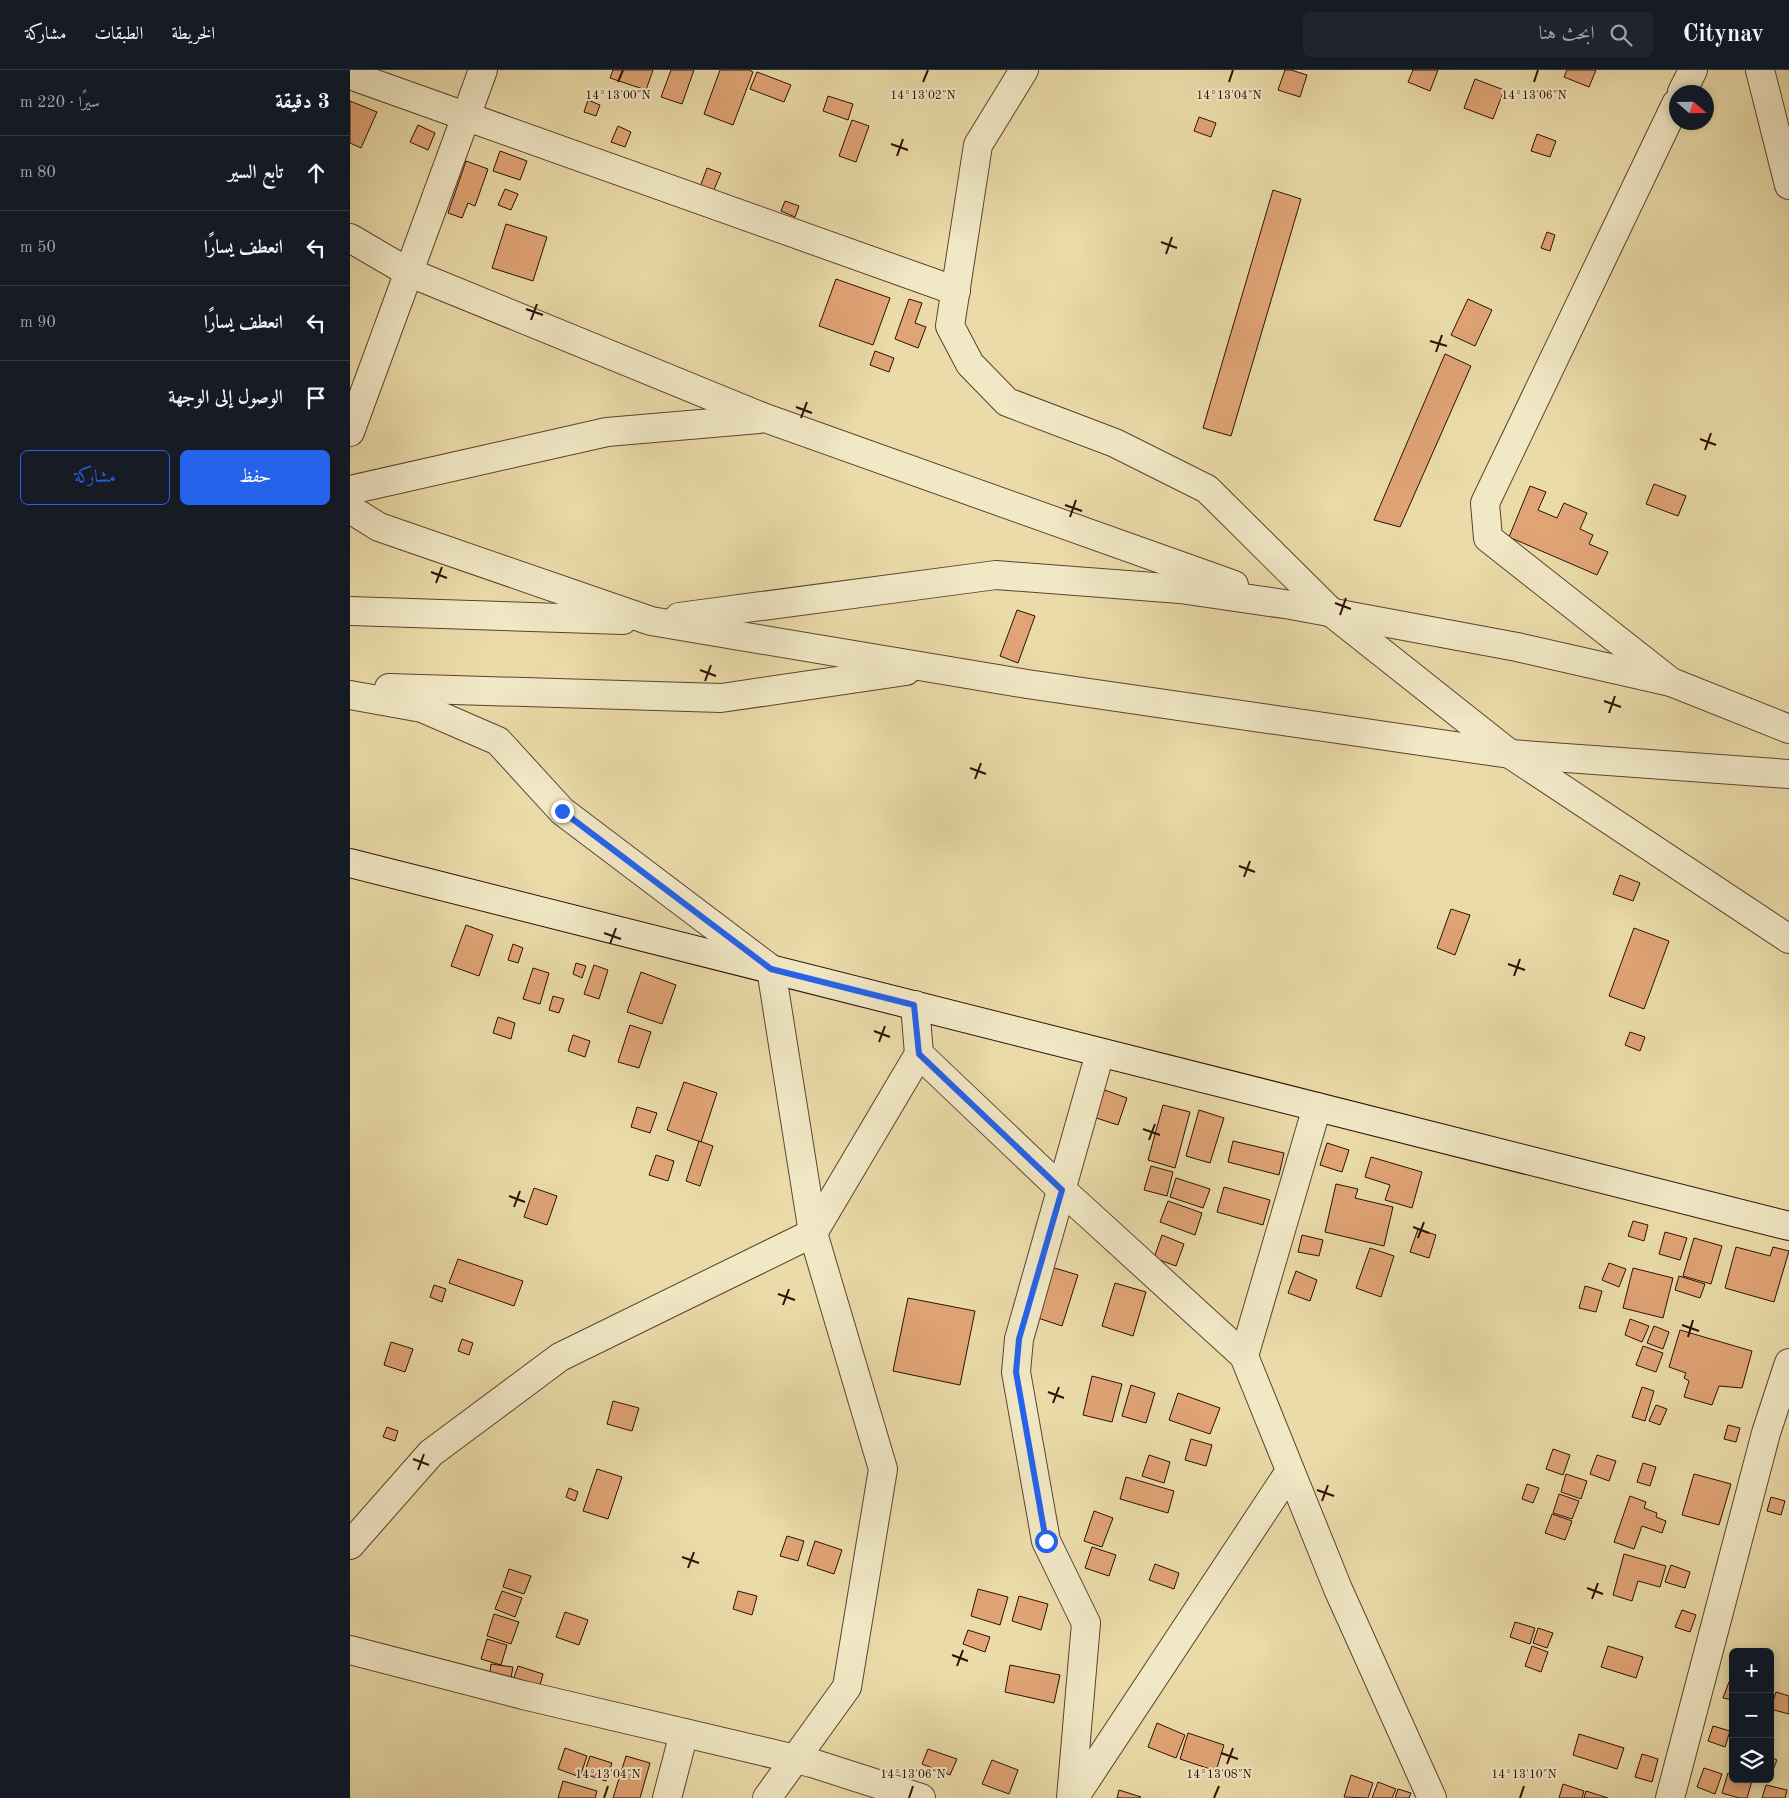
<!DOCTYPE html>
<html lang="ar">
<meta charset="utf-8">
<style>
:root{--surface:#171b24;--page:#20242c;--text:#f1f3f6;--muted:#9ea1a6;--line:#363941;--accent:#2563eb}
body{margin:0;font-family:"Old Standard TT",Amiri,serif;background:var(--page);color:var(--text);direction:rtl}
.controls{position:absolute;right:15px;bottom:15px;display:grid;overflow:hidden;border-radius:8px;box-shadow:0 2px 8px #0003}
.controls button{width:45px;height:45px;display:grid;place-items:center;padding:0;border:0;border-bottom:1px solid var(--line);background:var(--surface);color:var(--text);font:25px sans-serif}
.compass{position:absolute;left:1319px;top:15px;width:45px;height:45px;border-radius:50%;background:var(--surface);box-shadow:0 2px 8px #0003;rotate:110deg}
.stop{position:absolute;width:15px;height:15px;margin:-11px;border:4px solid #2563eb;border-radius:50%;background:#fff}
.stop.end{background:#2563eb;border-color:#fff;box-shadow:0 1px 5px #0008}
.list{margin:0;padding:0;list-style:none}
h2{display:flex;justify-content:space-between;align-items:center;height:65px;margin:0;padding:0 20px;font-size:21px}
h2 small{font-size:16px;font-weight:400;color:var(--muted)}
.list li{display:grid;grid-template-columns:32px 1fr auto;gap:15px;align-items:center;box-sizing:border-box;height:75px;padding:0 20px;border-top:1px solid var(--line)}
.list b{display:block;font-size:19px;white-space:nowrap}
.list em{font-size:16px;font-style:normal;color:var(--muted)}
.actions{display:flex;gap:10px;padding:15px 20px}
.actions a{flex:1;padding:11px 0;border:1px solid var(--accent);border-radius:8px;text-align:center;font-size:18px;color:var(--accent)}
.actions .main{background:var(--accent);color:#fff}
.icon{flex:none;width:28px;height:28px;fill:none;stroke:currentColor;stroke-width:2;stroke-linecap:round;stroke-linejoin:round}
.map{position:relative;flex:none;width:1439px;height:1728px;overflow:hidden;direction:ltr}
header{display:flex;align-items:center;gap:30px;box-sizing:border-box;height:70px;padding:0 25px;background:var(--surface);border-bottom:1px solid var(--line)}
header strong{font-size:24px}
nav{display:flex;gap:28px;margin-inline-start:auto;font-size:18px}
.search{width:350px;height:45px;background:var(--page);display:flex;align-items:center;gap:12px;box-sizing:border-box;padding:0 18px;border-radius:8px;color:var(--muted);font-size:19px}
main{display:flex}
aside{flex:1;background:var(--surface)}
.map>svg:first-child{display:block}
.building{fill:#e0a475;stroke:#2d1005}
.lines{fill:none;stroke-linecap:round;stroke-linejoin:round}
.street-casing{stroke:#5c432e;stroke-width:30}
.secondary-casing{stroke:#2d1005;stroke-width:30}
.street{stroke:#f1e8c6;stroke-width:28}
.secondary{stroke:#f1e8c6;stroke-width:28}
.route{stroke:#2563eb;stroke-width:6}
.ticks{fill:none;stroke:#2d1005;stroke-width:2}
.ticks-label{font-size:12px;text-anchor:middle;fill:#2d1005;stroke:#f1e8c6;stroke-width:4;stroke-linejoin:round;paint-order:stroke}
</style>
<header>
<strong>Citynav</strong>
<div class="search"><svg class="icon" aria-label="search" viewBox="0 0 24 24"><circle cx="10" cy="10" r="6"/><path d="M15 15l6 6"/></svg>ابحث هنا</div>
<nav><a>الخريطة</a><a>الطبقات</a><a>مشاركة</a></nav>
</header>
<main>
<div class="map">
<svg width="1439" height="1728" viewBox="0 0 1439 1728">
<rect width="100%" height="100%" fill="#eadba8"/>
<filter id="stains"><feTurbulence type="fractalNoise" baseFrequency=".004" numOctaves="4"/><feColorMatrix values="0 0 0 0 .2 0 0 0 0 .09 0 0 0 0 .02 0 0 0 .5 -.17"/></filter>
<radialGradient id="worn" r=".72"><stop offset=".6" stop-color="#630" stop-opacity="0"/><stop offset="1" stop-color="#630" stop-opacity=".3"/></radialGradient>
<g class="building">
<path d="M263,0H303L296,20L260,8Z"/>
<path d="M321,0H344L332,34L311,27Z"/>
<path d="M370,0H399L403,2L383,55L354,44Z"/>
<path d="M935,0H941L957,5L950,27L928,20Z"/>
<path d="M1063,0H1088L1080,21L1058,12Z"/>
<path d="M1217,0H1246L1239,17L1214,7Z"/>
<path d="M407,2L441,15L434,32L400,19Z"/>
<path d="M1125,9L1154,20L1143,49L1114,38Z"/>
<path d="M478,26L503,34L498,50L473,41Z"/>
<path d="M238,30L250,35L246,46L234,42Z"/>
<path d="M0,31L27,42L11,78L0,73Z"/>
<path d="M849,47L866,53L861,67L844,61Z"/>
<path d="M502,50L519,56L506,92L489,86Z"/>
<path d="M68,55L85,63L78,80L60,72Z"/>
<path d="M268,56L281,62L275,77L261,72Z"/>
<path d="M1187,64L1206,71L1200,87L1181,81Z"/>
<path d="M150,81L177,91L170,110L143,101Z"/>
<path d="M116,91L138,99L125,136L118,133L112,148L98,143Z"/>
<path d="M357,98L371,103L363,122L350,117Z"/>
<path d="M155,119L168,124L161,140L148,135Z"/>
<path d="M923,120L951,129L881,366L853,358Z"/>
<path d="M435,131L449,136L445,147L431,141Z"/>
<path d="M156,154L197,167L183,211L142,198Z"/>
<path d="M1197,162L1205,165L1200,181L1191,178Z"/>
<path d="M486,209L540,228L523,275L469,256Z"/>
<path d="M559,229L572,233L565,253L576,257L568,278L545,269Z"/>
<path d="M1118,229L1142,240L1125,276L1101,265Z"/>
<path d="M525,281L544,288L539,302L520,295Z"/>
<path d="M1095,284L1121,296L1050,457L1024,450Z"/>
<path d="M1304,414L1336,426L1328,446L1296,434Z"/>
<path d="M1180,416L1196,422L1188,440L1207,448L1214,433L1237,443L1230,459L1243,465L1239,474L1258,482L1247,505L1159,467Z"/>
<path d="M667,540L685,546L668,593L650,586Z"/>
<path d="M1270,805L1290,813L1283,831L1263,824Z"/>
<path d="M1101,839L1120,845L1105,885L1087,878Z"/>
<path d="M116,855L143,865L129,906L101,896Z"/>
<path d="M1284,858L1319,871L1294,939L1259,926Z"/>
<path d="M163,874L173,878L168,893L158,890Z"/>
<path d="M226,893L236,896L232,908L223,904Z"/>
<path d="M244,895L258,900L249,929L234,924Z"/>
<path d="M183,898L199,903L190,934L173,929Z"/>
<path d="M291,902L326,915L312,954L277,942Z"/>
<path d="M203,926L214,929L209,943L199,940Z"/>
<path d="M148,947L165,953L161,969L143,963Z"/>
<path d="M280,955L301,962L289,998L268,992Z"/>
<path d="M1280,962L1295,967L1290,981L1275,975Z"/>
<path d="M223,965L240,971L235,987L218,981Z"/>
<path d="M334,1012L367,1023L351,1072L317,1060Z"/>
<path d="M749,1018L777,1028L768,1055L740,1046Z"/>
<path d="M813,1035L840,1042L825,1098L798,1090Z"/>
<path d="M287,1037L307,1043L300,1063L281,1057Z"/>
<path d="M849,1040L874,1048L860,1093L836,1086Z"/>
<path d="M349,1071L363,1076L350,1116L336,1111Z"/>
<path d="M883,1071L934,1083L929,1105L878,1092Z"/>
<path d="M977,1073L999,1080L992,1102L970,1095Z"/>
<path d="M306,1085L324,1091L318,1111L299,1105Z"/>
<path d="M1021,1087L1072,1102L1062,1138L1035,1130L1040,1115L1015,1107Z"/>
<path d="M801,1096L823,1102L817,1126L794,1120Z"/>
<path d="M826,1108L860,1119L853,1138L820,1127Z"/>
<path d="M986,1114L1008,1119L1005,1128L1043,1137L1034,1176L975,1162Z"/>
<path d="M874,1117L920,1130L913,1155L867,1142Z"/>
<path d="M184,1118L207,1126L197,1155L174,1147Z"/>
<path d="M818,1131L852,1143L845,1165L810,1152Z"/>
<path d="M1283,1151L1298,1155L1294,1171L1278,1166Z"/>
<path d="M1068,1159L1086,1165L1079,1188L1060,1182Z"/>
<path d="M1315,1162L1337,1168L1330,1190L1309,1184Z"/>
<path d="M812,1165L834,1174L826,1196L804,1188Z"/>
<path d="M952,1165L973,1170L969,1186L948,1182Z"/>
<path d="M1344,1168L1372,1176L1361,1214L1333,1206Z"/>
<path d="M1386,1177L1420,1186L1423,1177L1439,1181L1424,1232L1375,1218Z"/>
<path d="M1020,1178L1044,1186L1031,1227L1006,1218Z"/>
<path d="M108,1189L173,1211L164,1236L99,1213Z"/>
<path d="M1259,1193L1276,1199L1269,1217L1252,1210Z"/>
<path d="M701,1197L728,1205L712,1256L685,1247Z"/>
<path d="M1283,1198L1323,1208L1313,1248L1273,1238Z"/>
<path d="M946,1201L967,1210L960,1231L938,1223Z"/>
<path d="M1329,1206L1355,1214L1350,1228L1325,1220Z"/>
<path d="M765,1213L796,1222L783,1266L752,1256Z"/>
<path d="M84,1215L96,1219L92,1232L80,1227Z"/>
<path d="M1235,1216L1252,1221L1246,1242L1229,1238Z"/>
<path d="M558,1228L625,1241L610,1315L543,1301Z"/>
<path d="M1280,1249L1299,1256L1292,1272L1275,1265Z"/>
<path d="M1304,1256L1319,1262L1313,1279L1297,1273Z"/>
<path d="M1330,1260L1402,1281L1392,1318L1369,1316L1362,1335L1334,1327L1339,1311L1334,1308L1336,1303L1319,1297Z"/>
<path d="M112,1269L123,1273L119,1285L108,1281Z"/>
<path d="M41,1272L63,1279L55,1302L34,1295Z"/>
<path d="M1293,1276L1313,1283L1306,1302L1286,1295Z"/>
<path d="M742,1306L772,1314L762,1352L733,1345Z"/>
<path d="M781,1315L805,1323L796,1353L772,1346Z"/>
<path d="M1292,1317L1304,1321L1295,1351L1282,1347Z"/>
<path d="M828,1323L870,1338L860,1364L819,1350Z"/>
<path d="M263,1331L289,1338L282,1361L257,1354Z"/>
<path d="M1306,1335L1317,1339L1310,1355L1299,1351Z"/>
<path d="M1378,1355L1390,1358L1386,1372L1374,1369Z"/>
<path d="M37,1357L48,1361L45,1371L33,1367Z"/>
<path d="M841,1369L862,1375L856,1396L835,1390Z"/>
<path d="M1203,1379L1220,1385L1213,1405L1196,1399Z"/>
<path d="M799,1385L820,1392L814,1413L792,1406Z"/>
<path d="M1247,1385L1266,1391L1259,1411L1240,1404Z"/>
<path d="M1293,1393L1306,1397L1300,1416L1287,1412Z"/>
<path d="M247,1399L272,1407L258,1449L233,1441Z"/>
<path d="M1216,1404L1237,1411L1231,1429L1211,1422Z"/>
<path d="M1344,1404L1381,1414L1369,1455L1332,1445Z"/>
<path d="M776,1407L824,1421L818,1443L770,1429Z"/>
<path d="M1177,1414L1189,1418L1183,1433L1172,1429Z"/>
<path d="M219,1418L228,1422L225,1431L216,1427Z"/>
<path d="M1209,1424L1229,1431L1222,1449L1203,1443Z"/>
<path d="M1280,1426L1296,1432L1294,1438L1307,1443L1306,1447L1316,1451L1312,1463L1292,1456L1284,1479L1264,1472Z"/>
<path d="M1421,1427L1435,1431L1431,1445L1417,1441Z"/>
<path d="M744,1441L763,1448L752,1477L734,1471Z"/>
<path d="M1202,1444L1222,1451L1215,1470L1195,1463Z"/>
<path d="M437,1466L454,1471L448,1491L430,1486Z"/>
<path d="M465,1471L492,1480L484,1504L457,1495Z"/>
<path d="M742,1477L766,1485L759,1506L735,1498Z"/>
<path d="M1274,1484L1316,1496L1310,1517L1288,1511L1282,1531L1263,1525Z"/>
<path d="M805,1494L829,1503L824,1519L799,1510Z"/>
<path d="M1321,1495L1340,1502L1335,1518L1315,1512Z"/>
<path d="M159,1499L181,1506L174,1524L153,1517Z"/>
<path d="M628,1519L658,1527L650,1555L621,1546Z"/>
<path d="M152,1521L172,1528L165,1547L145,1539Z"/>
<path d="M388,1521L407,1526L402,1545L383,1539Z"/>
<path d="M669,1526L698,1534L691,1560L662,1551Z"/>
<path d="M1332,1540L1346,1545L1340,1562L1325,1557Z"/>
<path d="M215,1542L238,1550L229,1575L206,1567Z"/>
<path d="M144,1544L169,1552L161,1574L137,1566Z"/>
<path d="M1165,1552L1185,1558L1180,1574L1160,1567Z"/>
<path d="M1188,1558L1203,1563L1197,1578L1183,1573Z"/>
<path d="M618,1560L640,1567L635,1582L613,1574Z"/>
<path d="M137,1569L157,1575L151,1595L131,1589Z"/>
<path d="M1182,1576L1198,1582L1191,1602L1175,1596Z"/>
<path d="M1258,1576L1293,1587L1286,1608L1251,1597Z"/>
<path d="M141,1594L163,1597L160,1613L139,1610Z"/>
<path d="M660,1595L710,1605L704,1633L655,1622Z"/>
<path d="M168,1596L193,1604L189,1619L163,1610Z"/>
<path d="M1379,1612L1383,1613V1630L1373,1628Z"/>
<path d="M1426,1622L1439,1626V1644L1420,1639Z"/>
<path d="M807,1653L835,1665L826,1688L798,1677Z"/>
<path d="M1363,1656L1380,1661L1375,1677L1358,1671Z"/>
<path d="M838,1663L874,1675L866,1701L830,1689Z"/>
<path d="M1229,1664L1274,1678L1267,1699L1223,1685Z"/>
<path d="M215,1678L237,1686L230,1707L208,1699Z"/>
<path d="M578,1679L607,1689L600,1705L572,1694Z"/>
<path d="M1292,1684L1308,1689L1302,1712L1285,1707Z"/>
<path d="M240,1686L262,1693L256,1711L234,1704Z"/>
<path d="M276,1686L300,1693L290,1728H263Z"/>
<path d="M1420,1687L1427,1690L1420,1707Z"/>
<path d="M642,1690L668,1700L659,1724L632,1714Z"/>
<path d="M1354,1698L1372,1704L1365,1724L1347,1717Z"/>
<path d="M1378,1703L1383,1705V1709L1402,1711L1397,1728H1389L1372,1723Z"/>
<path d="M1001,1705L1023,1713L1018,1728L994,1727Z"/>
<path d="M213,1711L247,1721L245,1728H208Z"/>
<path d="M1028,1712L1046,1719L1042,1728H1022Z"/>
<path d="M1213,1714L1234,1721L1232,1728H1209Z"/>
<path d="M1416,1715L1437,1720L1435,1728H1412Z"/>
<path d="M1048,1719L1061,1723L1059,1728H1045Z"/>
<path d="M769,1720L791,1727L790,1728H767Z"/>
<path d="M1236,1721L1258,1728H1234Z"/>
</g>
<g class="lines">
<g class="street-casing">
<g id="street">
<path d="M674,0L628,75L600,256L620,294L657,332L765,373L857,419L982,543L1160,684L1439,869"/>
<path d="M1410,0L1439,115"/>
<path d="M0,5L606,221"/>
<path d="M1332,22L1343,0"/>
<path d="M1326,34L1135,433L1138,468L1321,612L1439,659"/>
<path d="M0,168L58,202L415,348L884,515"/>
<path d="M0,362L133,0"/>
<path d="M0,420L257,362L409,349"/>
<path d="M0,439L29,457L301,551L677,614L1160,684L1439,704"/>
<path d="M0,541L273,550"/>
<path d="M329,547L646,505L830,519L941,535L1167,577L1321,612"/>
<path d="M39,618L371,628L556,601"/>
<path d="M0,625L72,638L148,671L212,741L421,899L463,1163L533,1399L497,1617L417,1728"/>
<path d="M569,984L712,1120L894,1286"/>
<path d="M967,1037L894,1286L988,1519L1082,1728"/>
<path d="M0,1475L81,1383L210,1287L463,1163L569,984L565,935"/>
<path d="M0,1580L173,1625L462,1693L571,1728"/>
<path d="M317,1728L334,1663"/>
<path d="M721,1728L736,1553L696,1471L666,1302L669,1269L750,983"/>
<path d="M724,1728L940,1401"/>
<path d="M1320,1728L1416,1363L1439,1293"/>
</g>
</g>
<g class="secondary-casing">
<path id="secondary" d="M0,793L1439,1156"/>
</g>
<use href="#street" class="street"/>
<use href="#secondary" class="secondary"/>
</g>
<g class="lines">
<path class="route" d="M212,741L421,899L564,935L569,984L712,1120L669,1269L666,1302L696,1471"/>
</g>
<path class="ticks" d="M268,12L273,0M573,12L578,0M879,12L883,0M1184,12L1188,0M541,74L558,80M547,86L553,69M811,172L827,178M816,184L822,167M176,239L193,245M181,250L187,234M1080,271L1097,276M1086,282L1092,265M446,337L462,343M451,348L457,332M1350,369L1366,375M1355,380L1361,363M715,435L732,441M720,447L726,430M81,502L97,508M86,513L92,497M985,533L1001,539M990,545L996,528M350,600L366,606M355,611L361,595M1254,631L1271,637M1259,643L1265,626M620,698L636,704M625,709L631,693M889,796L905,802M894,807L900,791M254,863L271,869M260,874L266,858M1158,894L1175,900M1164,906L1170,889M524,961L540,967M529,972L535,956M793,1059L810,1065M799,1070L805,1054M159,1126L175,1132M164,1137L170,1121M1063,1157L1079,1163M1068,1168L1074,1152M428,1224L445,1230M433,1235L439,1219M1332,1255L1349,1261M1338,1267L1343,1250M698,1322L714,1328M703,1333L709,1317M63,1389L79,1395M68,1400L74,1384M967,1420L984,1426M972,1431L978,1415M332,1487L349,1493M338,1498L344,1482M1237,1518L1253,1524M1242,1529L1248,1513M602,1585L618,1591M607,1596L613,1580M871,1683L888,1689M877,1694L883,1678M254,1728L258,1716M559,1728L563,1716M864,1728L869,1716M1170,1728L1174,1716"/>
<g class="ticks-label">
<text x="268" y="29">14°13'00"N</text>
<text x="879" y="29">14°13'04"N</text>
<text x="1184" y="29">14°13'06"N</text>
<text x="573" y="29">14°13'02"N</text>
<text x="258" y="1708">14°13'04"N</text>
<text x="563" y="1708">14°13'06"N</text>
<text x="869" y="1708">14°13'08"N</text>
<text x="1174" y="1708">14°13'10"N</text>
</g>
<rect width="100%" height="100%" filter="url(#stains)"/>
<rect width="100%" height="100%" fill="url(#worn)"/>
</svg>
<div class="controls">
<button>+</button>
<button>−</button>
<button><svg class="icon" aria-label="layers" viewBox="0 0 24 24"><path d="M12 4l9 5-9 5-9-5zM3 14l9 5 9-5"/></svg></button>
</div>
<svg class="compass" viewBox="-18 -18 36 36"><path d="M0-13l5 13h-10z" fill="#e53935"/><path d="M0 13l5-13h-10z" fill="#9ea1a6"/></svg>
<div class="stop" style="left:696px;top:1471px"></div>
<div class="stop end" style="left:212px;top:741px"></div>
</div>
<aside>
<h2>3 دقيقة<small>سيرًا · 220 m</small></h2>
<ul class="list">
<li><svg class="icon" aria-label="ahead" viewBox="0 0 24 24"><path d="M12 20V5M6 11l6-6 6 6"/></svg><div><b>تابع السير</b></div><em>80 m</em></li>
<li><svg class="icon" aria-label="left" viewBox="0 0 24 24"><path d="M17 20v-9H6M10 6l-5 5 5 5"/></svg><div><b>انعطف يسارًا</b></div><em>50 m</em></li>
<li><svg class="icon" aria-label="left" viewBox="0 0 24 24"><path d="M17 20v-9H6M10 6l-5 5 5 5"/></svg><div><b>انعطف يسارًا</b></div><em>90 m</em></li>
<li><svg class="icon" aria-label="arrive" viewBox="0 0 24 24"><path d="M6 21V4h12l-3 4 3 4H6"/></svg><div><b>الوصول إلى الوجهة</b></div></li>
</ul>
<div class="actions"><a class="main">حفظ</a><a>مشاركة</a></div>
</aside>
</main>
